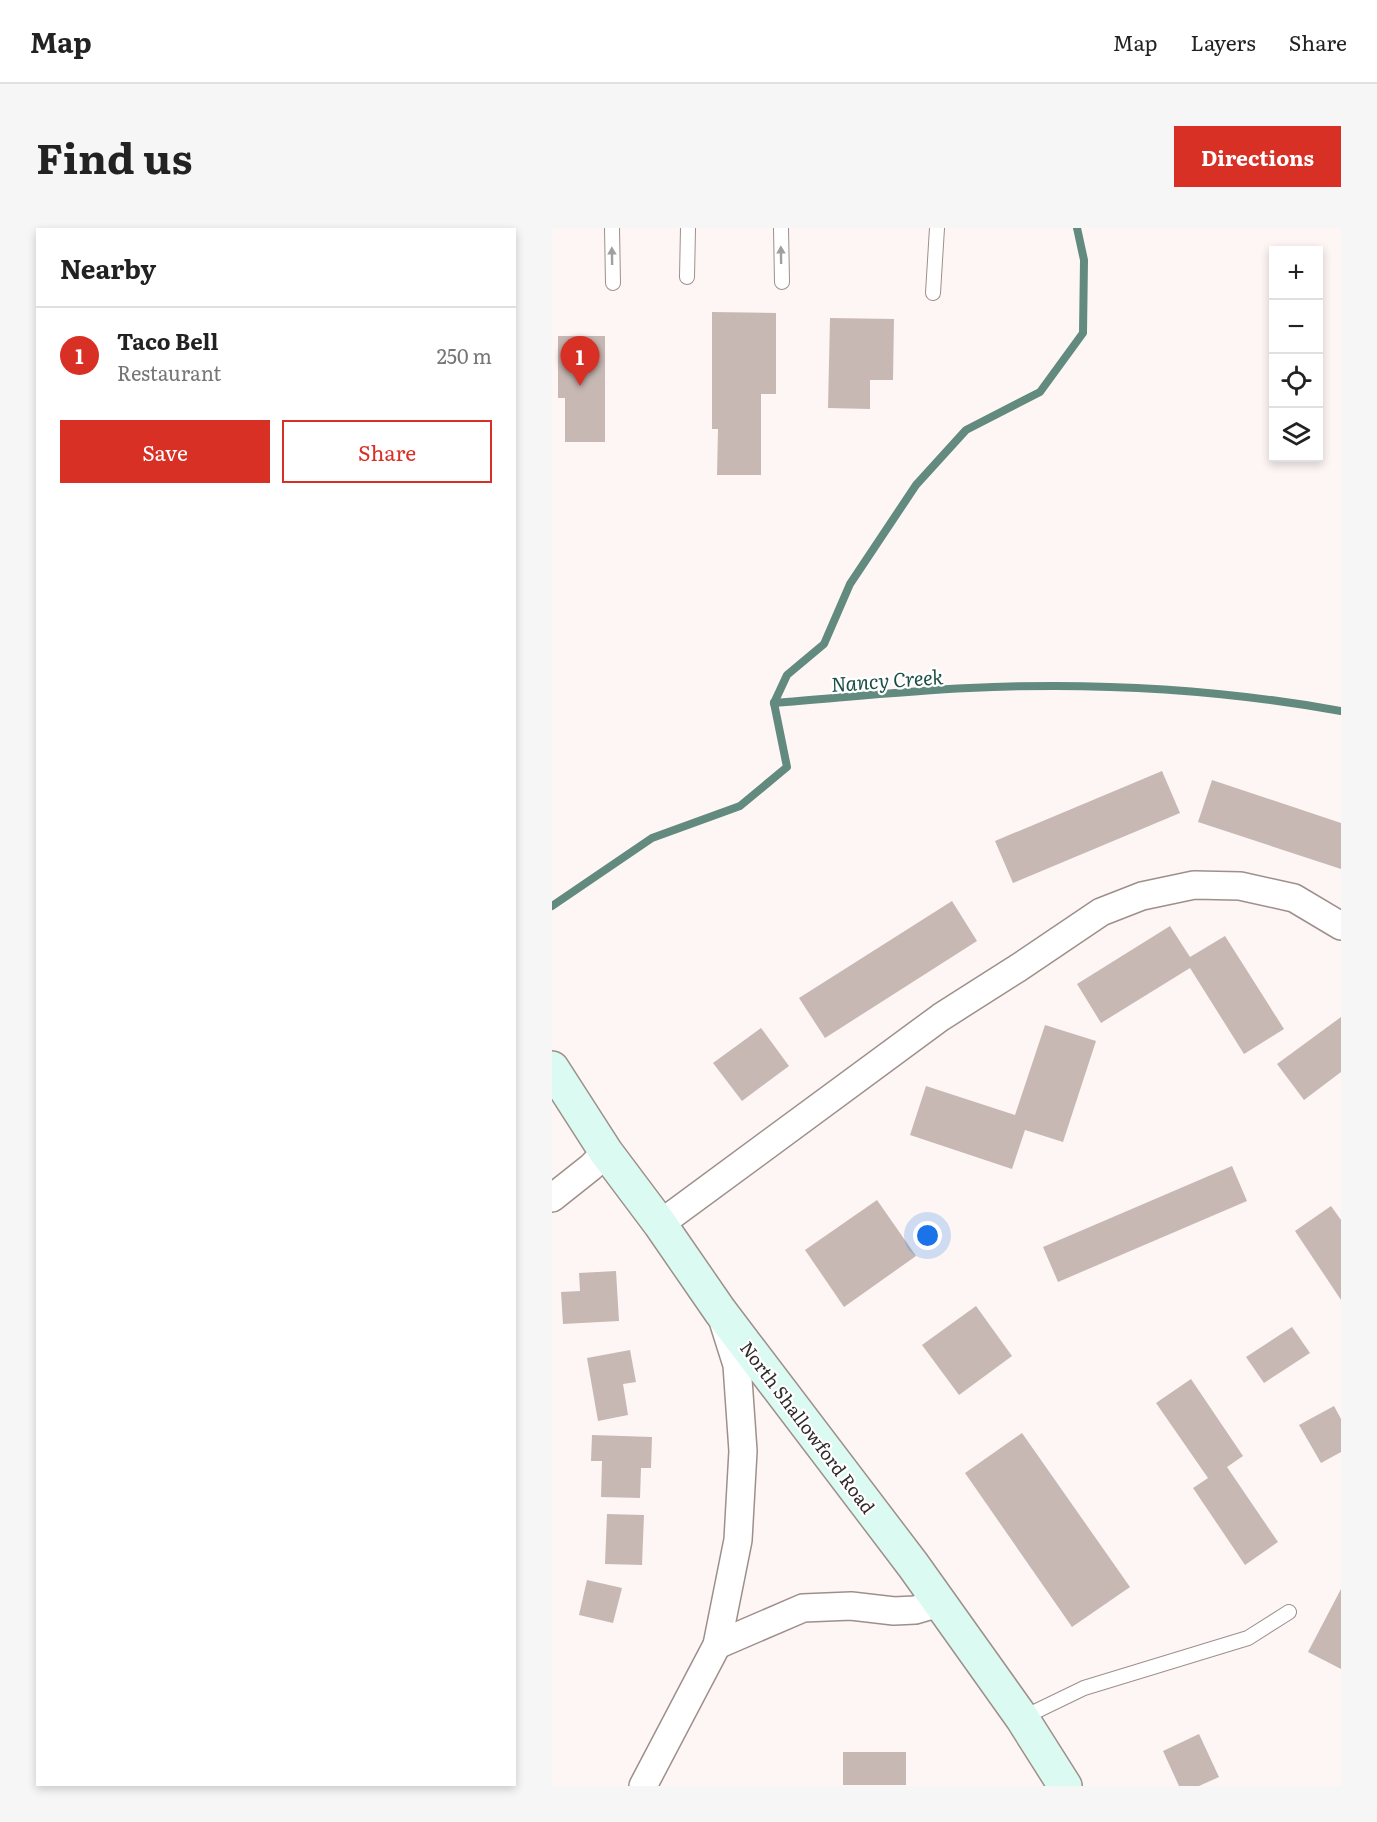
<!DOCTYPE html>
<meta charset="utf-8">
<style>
:root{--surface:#fff;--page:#f6f6f6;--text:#222;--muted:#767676;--line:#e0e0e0;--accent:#d93025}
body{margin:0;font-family:Literata,serif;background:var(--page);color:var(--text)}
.controls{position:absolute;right:18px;top:18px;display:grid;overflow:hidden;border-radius:0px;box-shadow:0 3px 9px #0003}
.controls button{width:54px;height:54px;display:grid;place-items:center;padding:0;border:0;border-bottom:2px solid var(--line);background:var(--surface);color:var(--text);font:30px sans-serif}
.you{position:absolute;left:376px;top:1008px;width:21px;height:21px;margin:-15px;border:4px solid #fff;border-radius:50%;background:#1a73e8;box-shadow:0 0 0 9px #1a73e833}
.badge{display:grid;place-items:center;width:39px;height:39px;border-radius:50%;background:var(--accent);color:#fff;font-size:20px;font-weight:700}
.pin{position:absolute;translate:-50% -50px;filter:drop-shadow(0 2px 3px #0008)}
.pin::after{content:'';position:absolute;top:32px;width:21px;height:18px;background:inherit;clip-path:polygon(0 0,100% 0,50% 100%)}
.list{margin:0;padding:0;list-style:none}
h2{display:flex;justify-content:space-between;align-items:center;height:78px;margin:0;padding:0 24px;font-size:26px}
h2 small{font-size:20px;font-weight:400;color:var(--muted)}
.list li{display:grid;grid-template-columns:39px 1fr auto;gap:18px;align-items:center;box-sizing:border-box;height:96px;padding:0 24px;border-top:2px solid var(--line)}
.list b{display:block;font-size:22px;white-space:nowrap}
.list p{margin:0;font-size:20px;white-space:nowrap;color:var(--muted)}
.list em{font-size:20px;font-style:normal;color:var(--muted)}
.actions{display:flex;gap:12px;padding:18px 24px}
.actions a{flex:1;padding:14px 0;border:2px solid var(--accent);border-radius:0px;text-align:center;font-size:21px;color:var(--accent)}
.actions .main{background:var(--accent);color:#fff}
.icon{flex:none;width:33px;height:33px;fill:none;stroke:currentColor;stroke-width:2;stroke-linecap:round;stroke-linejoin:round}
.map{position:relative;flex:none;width:789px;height:1558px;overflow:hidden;border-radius:0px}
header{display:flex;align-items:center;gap:36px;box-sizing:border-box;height:84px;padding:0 30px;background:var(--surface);border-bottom:2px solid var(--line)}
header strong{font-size:28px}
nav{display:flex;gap:33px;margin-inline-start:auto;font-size:21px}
.intro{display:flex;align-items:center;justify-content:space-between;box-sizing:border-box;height:144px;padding:0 36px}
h1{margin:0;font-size:42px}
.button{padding:15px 27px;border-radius:0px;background:var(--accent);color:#fff;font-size:21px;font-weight:700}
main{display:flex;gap:36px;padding:0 36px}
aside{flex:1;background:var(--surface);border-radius:0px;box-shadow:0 3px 9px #0003}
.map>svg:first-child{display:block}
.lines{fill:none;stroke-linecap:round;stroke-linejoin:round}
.stream{stroke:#628a7f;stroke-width:8}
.building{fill:#c8b8b3}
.lane-casing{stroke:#9e8f8b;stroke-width:16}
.street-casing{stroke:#9e8f8b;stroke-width:30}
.secondary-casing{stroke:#9e8f8b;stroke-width:36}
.lane{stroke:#fff;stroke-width:14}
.street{stroke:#fff;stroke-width:27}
.secondary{stroke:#dafaf2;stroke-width:33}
.oneway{fill:#a29f9f}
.labels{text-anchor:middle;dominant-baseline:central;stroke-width:4.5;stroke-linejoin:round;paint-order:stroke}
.street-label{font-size:18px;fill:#302a29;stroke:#fff}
.water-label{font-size:20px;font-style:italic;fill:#1b4f44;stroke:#fff}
</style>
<header>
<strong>Map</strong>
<nav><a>Map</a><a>Layers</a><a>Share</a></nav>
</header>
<div class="intro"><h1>Find us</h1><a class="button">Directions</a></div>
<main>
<aside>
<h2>Nearby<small></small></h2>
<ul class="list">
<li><span class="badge">1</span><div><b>Taco Bell</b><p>Restaurant</p></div><em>250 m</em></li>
</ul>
<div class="actions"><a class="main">Save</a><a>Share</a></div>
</aside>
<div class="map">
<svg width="789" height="1558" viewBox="0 0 789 1558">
<rect width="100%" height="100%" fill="#fdf6f4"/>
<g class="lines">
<g class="stream">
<path d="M222,475L235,447L272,416L298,356L364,257L414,202L488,164L531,105L532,32L525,0"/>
<path d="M222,475C287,470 352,463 417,460C541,454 667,461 789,483"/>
<path d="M0,678L100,610L188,578L235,539L222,475"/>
</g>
</g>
<g class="building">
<path d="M160,84L224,85V166H209V247H165L166,201H160Z"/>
<path d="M278,90L342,91L341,152H318V181L276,180Z"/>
<path d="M6,108H53V214H13V170H6Z"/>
<path d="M610,543L628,585L461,655L443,613Z"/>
<path d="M660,552L789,595V641L646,594Z"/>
<path d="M400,673L425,713L273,810L247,770Z"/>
<path d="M618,698L638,729L673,708L732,801L692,826L638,740L549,795L525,756Z"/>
<path d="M789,789V844L752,872L725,836Z"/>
<path d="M493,797L544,813L511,914L473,902L460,941L358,907L374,858L463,887Z"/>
<path d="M209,800L237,838L190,873L161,835Z"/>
<path d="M680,938L695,973L506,1054L491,1019Z"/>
<path d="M325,972L364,1028L292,1079L253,1022Z"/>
<path d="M779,978L789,992V1072L743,1003Z"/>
<path d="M64,1043L67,1093L11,1096L9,1064L28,1063L27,1045Z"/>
<path d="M424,1078L460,1128L407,1167L370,1117Z"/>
<path d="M740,1099L758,1125L712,1155L694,1129Z"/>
<path d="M78,1122L84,1154L71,1156L76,1187L46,1193L35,1130Z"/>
<path d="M639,1151L691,1228L675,1239L726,1314L693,1337L641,1260L656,1250L604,1175Z"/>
<path d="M782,1178L789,1191V1224L769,1235L747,1197Z"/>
<path d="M470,1205L578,1359L520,1399L413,1245Z"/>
<path d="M40,1207L100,1209L99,1240H89L88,1270L49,1269L50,1233H39Z"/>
<path d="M55,1286L92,1287L90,1337L53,1336Z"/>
<path d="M35,1352L70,1360L61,1395L27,1387Z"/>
<path d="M789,1361V1441L756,1424Z"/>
<path d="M647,1506L667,1549L647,1558H627L611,1523Z"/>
<rect x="291" y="1524" width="63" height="33"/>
</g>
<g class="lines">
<g class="lane-casing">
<g id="lane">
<path d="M60,0L61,55"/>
<path d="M229,0L230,54"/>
<path d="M135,49L136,0"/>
<path d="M381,65L385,0"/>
<path d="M470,1490L532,1460L696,1410L737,1384"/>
</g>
</g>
<g class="street-casing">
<g id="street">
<path d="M0,970L39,939L54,924"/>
<path d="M108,996L389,789L466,740L549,684L590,668L642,657L688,658L742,670L789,698"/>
<path d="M165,1417L251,1380L299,1378L342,1383L363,1382L387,1375"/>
<path d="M91,1558L165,1417L186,1312L191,1223L185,1137L172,1096"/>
</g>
</g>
<g class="secondary-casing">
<path id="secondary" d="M0,840L54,924L108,996L168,1083L361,1337L470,1490L513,1558"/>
</g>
<use href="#lane" class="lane"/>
<use href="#street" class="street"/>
<use href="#secondary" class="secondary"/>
</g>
<defs><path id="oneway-solid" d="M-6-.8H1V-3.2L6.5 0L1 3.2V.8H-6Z" transform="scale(1.5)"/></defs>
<g class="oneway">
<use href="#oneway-solid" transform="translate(229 27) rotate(-91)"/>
<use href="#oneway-solid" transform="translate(60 28) rotate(-91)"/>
</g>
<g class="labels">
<g class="street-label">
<text transform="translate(256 1199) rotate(53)">North Shallowford Road</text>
</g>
<g class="water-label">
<text transform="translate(335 451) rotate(-4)">Nancy Creek</text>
</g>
</g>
</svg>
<div class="controls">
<button>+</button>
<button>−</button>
<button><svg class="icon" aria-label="locate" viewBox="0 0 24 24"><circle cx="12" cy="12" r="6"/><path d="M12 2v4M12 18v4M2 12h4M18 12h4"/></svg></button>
<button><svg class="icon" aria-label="layers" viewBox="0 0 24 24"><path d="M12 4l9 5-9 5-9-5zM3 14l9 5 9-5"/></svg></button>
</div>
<div class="you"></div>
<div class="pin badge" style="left:28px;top:158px">1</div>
</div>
</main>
